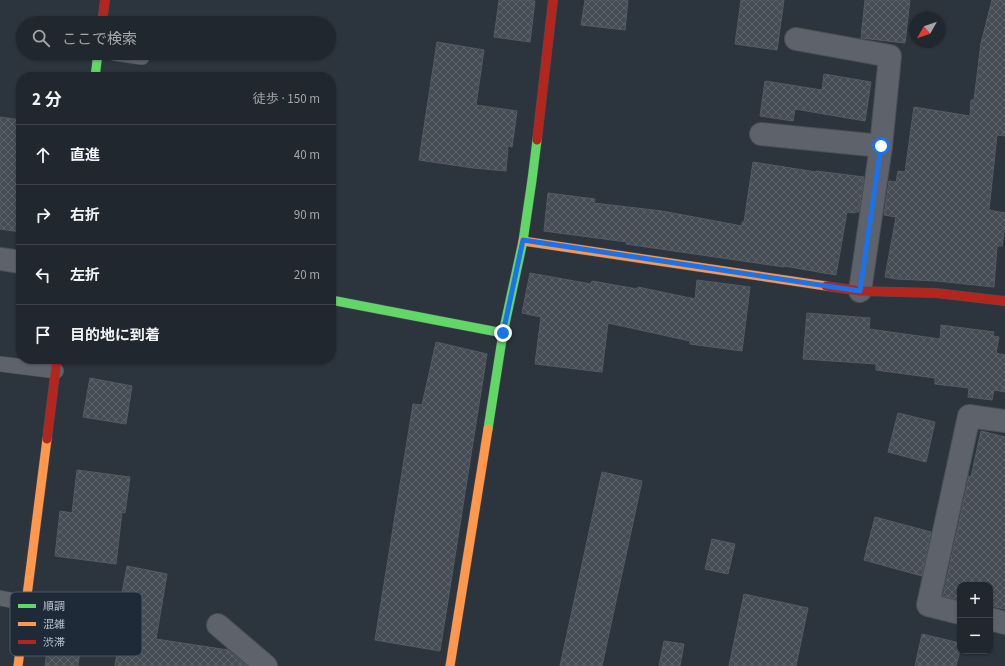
<!DOCTYPE html>
<html lang="ja">
<meta charset="utf-8">
<style>
:root{--surface:#21272e;--page:#292f36;--text:#f1f3f6;--muted:#a2a5aa;--line:#3e444a}
body{margin:0;font-family:"Source Sans 3","Noto Sans JP",sans-serif;background:var(--page);color:var(--text)}
.controls{position:absolute;right:12px;bottom:12px;display:grid;overflow:hidden;border-radius:8px;box-shadow:0 1px 3px #0004}
.controls button{width:36px;height:36px;display:grid;place-items:center;padding:0;border:0;border-bottom:1px solid var(--line);background:var(--surface);color:var(--text);font:20px sans-serif}
.compass{position:absolute;left:909px;top:12px;width:36px;height:36px;border-radius:50%;background:var(--surface);box-shadow:0 1px 3px #0004;rotate:230deg}
.stop{position:absolute;width:12px;height:12px;margin:-9px;border:3px solid #1a73e8;border-radius:50%;background:#fff}
.stop.end{background:#1a73e8;border-color:#fff;box-shadow:0 1px 4px #0008}
.list{margin:0;padding:0;list-style:none}
h2{display:flex;justify-content:space-between;align-items:center;height:52px;margin:0;padding:0 16px;font-size:17px}
h2 small{font-size:13px;font-weight:400;color:var(--muted)}
.list li{display:grid;grid-template-columns:26px 1fr auto;gap:12px;align-items:center;box-sizing:border-box;height:60px;padding:0 16px;border-top:1px solid var(--line)}
.list b{display:block;font-size:15px;white-space:nowrap}
.list em{font-size:13px;font-style:normal;color:var(--muted)}
.icon{flex:none;width:22px;height:22px;fill:none;stroke:currentColor;stroke-width:2;stroke-linecap:round;stroke-linejoin:round}
.map{position:relative;flex:none;width:1005px;height:666px;overflow:hidden}
.search{position:absolute;background:var(--surface);box-shadow:0 1px 3px #0004;left:16px;top:16px;width:320px;height:44px;display:flex;align-items:center;gap:10px;box-sizing:border-box;padding:0 14px;border-radius:22px;color:var(--muted);font-size:15px}
.panel{position:absolute;background:var(--surface);box-shadow:0 1px 3px #0004;left:16px;top:72px;width:320px;height:292px;border-radius:16px}
.map>svg:first-child{display:block}
.building{fill:url(#building-cross-hatch);stroke:#545b65}
.lines{fill:none;stroke-linecap:round;stroke-linejoin:round}
.lane-casing{stroke:#4b5057;stroke-width:16}
.street-casing{stroke:#4b5057;stroke-width:24}
.fast-casing{stroke:#4b5057;stroke-width:10}
.slow-casing{stroke:#4b5057;stroke-width:10}
.jam-casing{stroke:#4b5057;stroke-width:10}
.lane{stroke:#5d626b;stroke-width:15}
.street{stroke:#5d626b;stroke-width:22}
.fast{stroke:#63d668;stroke-width:9}
.slow{stroke:#ff974d;stroke-width:9}
.jam{stroke:#b3261e;stroke-width:9}
.route{stroke:#1a73e8;stroke-width:5}
.key{fill:#1f2a39;stroke:#4d5765;stroke-width:1}
.key-label{font-size:11px;fill:#b7c0cd}
</style>
<div class="map">
<svg width="1005" height="666" viewBox="0 0 1005 666">
<defs>
<pattern id="building-cross-hatch" width="8" height="8" patternUnits="userSpaceOnUse"><rect width="8" height="8" fill="#454c54"/><path d="M0 0l8 8M0 8l8-8" fill="none" stroke="#5e646b"/></pattern>
</defs>
<rect width="100%" height="100%" fill="#2c343d"/>
<g class="building">
<path d="M499,0H524L535,1L530,42L494,37Z"/>
<path d="M585,0H628L625,30L581,25Z"/>
<path d="M741,0H784L777,50L735,44Z"/>
<path d="M865,0H910L905,43L861,38Z"/>
<path d="M992,0H1005V136L997,135L989,210L1005,213V226L1002,246H997L994,287L937,281L896,279L885,277L896,217L884,215L889,181L896,182L898,171L905,172L914,107L970,116L971,100H974L981,43Z"/>
<path d="M437,42L484,50L476,105L517,111L512,147L508,146L506,171L473,168L419,160Z"/>
<path d="M824,74L871,82L865,121L795,109L793,121L760,116L765,81L822,90Z"/>
<path d="M0,117L21,120V232L0,229Z"/>
<path d="M753,162L816,172V171L864,177L859,212H855V213L847,212L836,275L784,266V267L626,244L627,242L544,231L548,193L595,199L594,203L662,211L742,226V222H744Z"/>
<path d="M530,273L591,284L592,281L637,289L638,287L695,299L697,280L750,287L742,351L690,344V341L608,323L602,372L535,364L541,317L522,313Z"/>
<path d="M807,313L870,318L869,329L940,339L941,325L994,332L993,336L999,337L996,353L1005,355V392L994,390L992,400L968,397L969,388L935,384V378L876,370V364L803,359Z"/>
<path d="M436,342L487,354L440,651L375,640L413,404L422,405Z"/>
<path d="M90,378L132,386L126,424L83,417Z"/>
<path d="M898,413L935,422L926,462L888,452Z"/>
<path d="M981,431L1005,437V609L990,606V585H960V600L943,596L969,476L971,477Z"/>
<path d="M77,470L130,477L125,513L122,512L116,564L55,556L60,511L72,513Z"/>
<path d="M602,472L642,481L602,666H560Z"/>
<path d="M875,517L931,532L922,576L864,560Z"/>
<path d="M712,539L735,544L728,574L705,569Z"/>
<path d="M127,566L167,574L156,639L228,650L247,666H115L126,599H121Z"/>
<path d="M744,594L808,608L796,666H729Z"/>
<path d="M52,597L78,600L74,626L83,627L78,666H45L51,620H49Z"/>
<path d="M922,634L960,643V650L956,666H915Z"/>
<path d="M664,641L684,644L680,666H659Z"/>
</g>
<g class="lines">
<g class="lane-casing">
<g id="lane">
<path d="M114,53L142,57"/>
<path d="M0,364L56,371"/>
<path d="M0,598L26,603"/>
</g>
</g>
<g class="street-casing">
<g id="street">
<path d="M796,39L890,56L881,146L860,291"/>
<path d="M761,134L881,146"/>
<path d="M0,259L21,262"/>
<path d="M960,613L928,605L969,416L1005,421"/>
<path d="M990,619L1005,623"/>
<path d="M218,625L266,666"/>
</g>
</g>
<g class="fast-casing">
<g id="fast">
<path d="M95,77L98,53"/>
<path d="M331,300L503,333"/>
<path d="M488,429L503,333L523,241L532,180L537,140"/>
</g>
</g>
<g class="slow-casing">
<g id="slow">
<path d="M523,241L826,286"/>
<path d="M18,666L47,439"/>
<path d="M450,666L488,429"/>
</g>
</g>
<g class="jam-casing">
<g id="jam">
<path d="M102,23L105,0"/>
<path d="M537,140L553,0"/>
<path d="M826,286L860,291L936,293L1005,301"/>
<path d="M47,439L57,359"/>
</g>
</g>
<use href="#lane" class="lane"/>
<use href="#street" class="street"/>
<use href="#fast" class="fast"/>
<use href="#slow" class="slow"/>
<use href="#jam" class="jam"/>
</g>
<g class="lines">
<path class="route" d="M503,333L523,240L860,291L881,146"/>
</g>
<rect x="10" y="592" width="132" height="64" rx="6" class="key"/>
<rect x="18" y="604" width="18" height="4" fill="#63d668"/>
<rect x="18" y="622" width="18" height="4" fill="#ff974d"/>
<rect x="18" y="640" width="18" height="4" fill="#b3261e"/>
<g class="key-label">
<text x="43" y="610">順調</text>
<text x="43" y="628">混雑</text>
<text x="43" y="646">渋滞</text>
</g>
</svg>
<div class="controls">
<button>+</button>
<button>−</button>
</div>
<svg class="compass" viewBox="-18 -18 36 36"><path d="M0-13l5 13h-10z" fill="#e53935"/><path d="M0 13l5-13h-10z" fill="#a2a5aa"/></svg>
<div class="stop" style="left:881px;top:146px"></div>
<div class="stop end" style="left:503px;top:333px"></div>
<div class="search"><svg class="icon" aria-label="search" viewBox="0 0 24 24"><circle cx="10" cy="10" r="6"/><path d="M15 15l6 6"/></svg>ここで検索</div>
<section class="panel">
<h2>2 分<small>徒歩 · 150 m</small></h2>
<ul class="list">
<li><svg class="icon" aria-label="ahead" viewBox="0 0 24 24"><path d="M12 20V5M6 11l6-6 6 6"/></svg><div><b>直進</b></div><em>40 m</em></li>
<li><svg class="icon" aria-label="right" viewBox="0 0 24 24"><path d="M7 20v-9h11M14 6l5 5-5 5"/></svg><div><b>右折</b></div><em>90 m</em></li>
<li><svg class="icon" aria-label="left" viewBox="0 0 24 24"><path d="M17 20v-9H6M10 6l-5 5 5 5"/></svg><div><b>左折</b></div><em>20 m</em></li>
<li><svg class="icon" aria-label="arrive" viewBox="0 0 24 24"><path d="M6 21V4h12l-3 4 3 4H6"/></svg><div><b>目的地に到着</b></div></li>
</ul>
</section>
</div>
